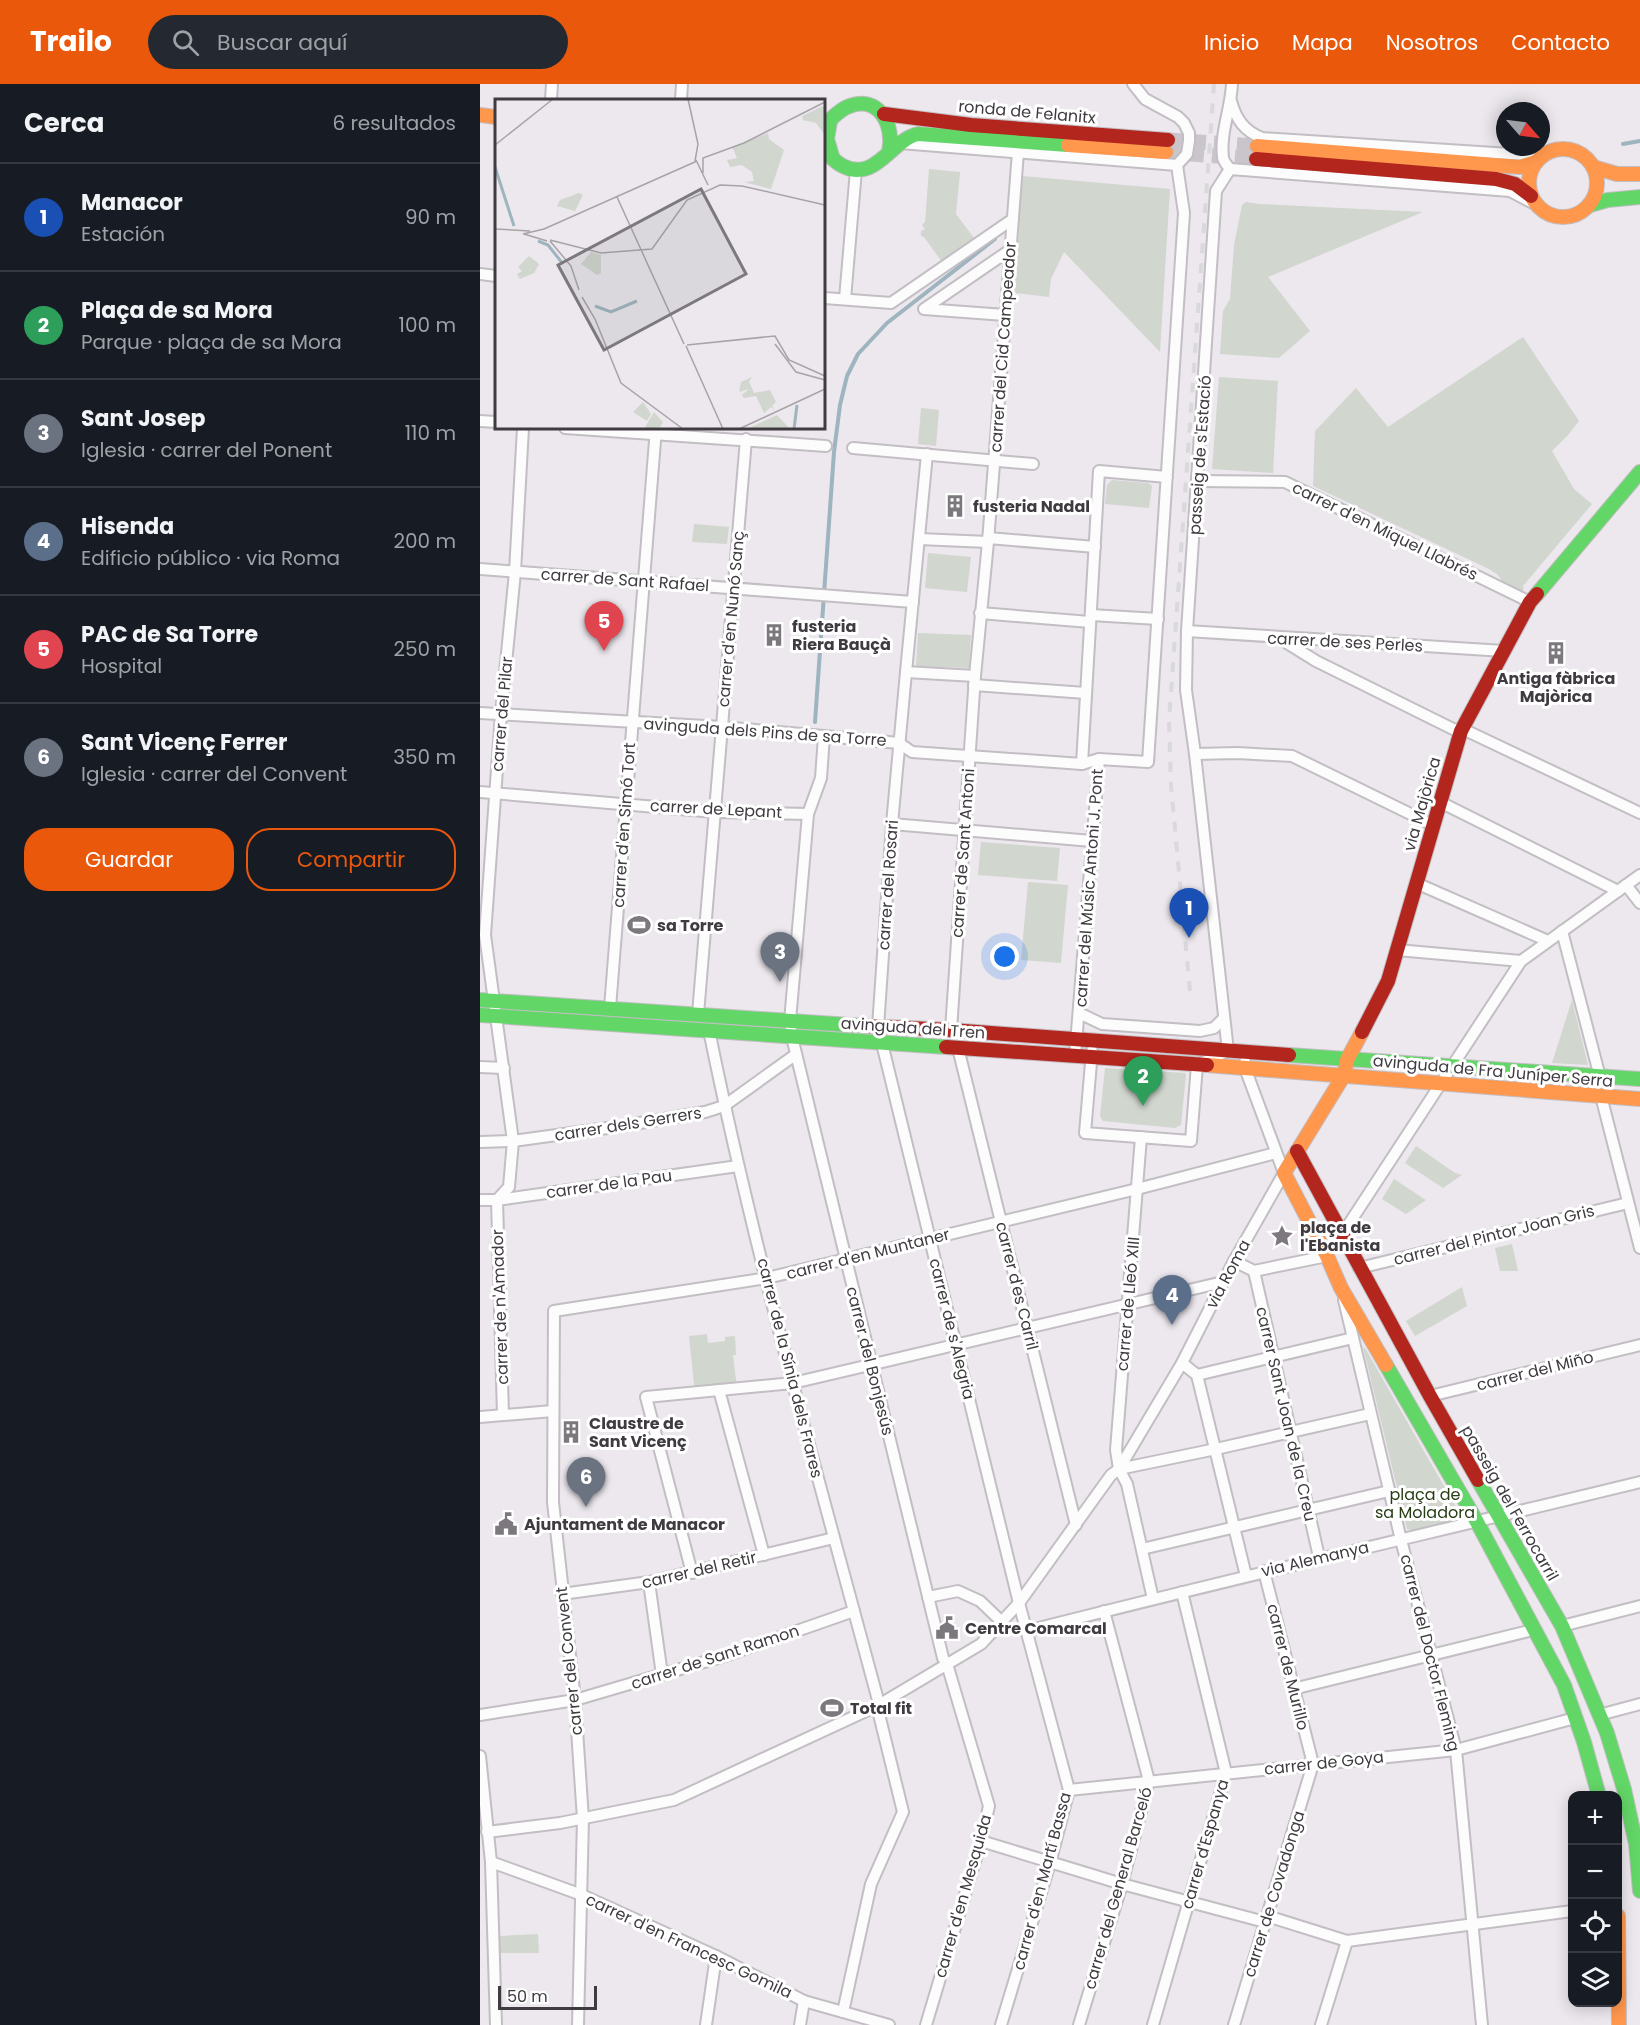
<!DOCTYPE html>
<html lang="es">
<meta charset="utf-8">
<style>
:root{--surface:#171b24;--page:#242831;--text:#f1f3f6;--muted:#9ea1a6;--line:#363941;--accent:#ea580c}
body{margin:0;font-family:Poppins,sans-serif;background:var(--page);color:var(--text)}
.controls{position:absolute;right:18px;bottom:18px;display:grid;overflow:hidden;border-radius:12px;box-shadow:0 3px 15px #0003}
.controls button{width:54px;height:54px;display:grid;place-items:center;padding:0;border:0;border-bottom:2px solid var(--line);background:var(--surface);color:var(--text);font:30px sans-serif}
.compass{position:absolute;left:1016px;top:18px;width:54px;height:54px;border-radius:50%;background:var(--surface);box-shadow:0 3px 15px #0003;rotate:118deg}
.scale{position:absolute;left:18px;bottom:15px;width:99px;box-sizing:border-box;padding-left:6px;border:3px solid #3f3b40;border-top:0;font-size:16px;line-height:21px;white-space:nowrap;color:#3f3b40;-webkit-text-stroke:4px #fff;paint-order:stroke}
.you{position:absolute;left:525px;top:873px;width:21px;height:21px;margin:-15px;border:4px solid #fff;border-radius:50%;background:#1a73e8;box-shadow:0 0 0 9px #1a73e833}
.badge{display:grid;place-items:center;width:39px;height:39px;border-radius:50%;background:var(--accent);color:#fff;font-size:20px;font-weight:700}
.pin{position:absolute;translate:-50% -50px;filter:drop-shadow(0 2px 3px #0008)}
.pin::after{content:'';position:absolute;top:32px;width:21px;height:18px;background:inherit;clip-path:polygon(0 0,100% 0,50% 100%)}
.list{margin:0;padding:0;list-style:none}
h2{display:flex;justify-content:space-between;align-items:center;height:78px;margin:0;padding:0 24px;font-size:26px}
h2 small{font-size:20px;font-weight:400;color:var(--muted)}
.list li{display:grid;grid-template-columns:39px 1fr auto;gap:18px;align-items:center;box-sizing:border-box;height:108px;padding:0 24px;border-top:2px solid var(--line)}
.list b{display:block;font-size:22px;white-space:nowrap}
.list p{margin:0;font-size:20px;white-space:nowrap;color:var(--muted)}
.list em{font-size:20px;font-style:normal;color:var(--muted)}
.actions{display:flex;gap:12px;padding:18px 24px}
.actions a{flex:1;padding:14px 0;border:2px solid var(--accent);border-radius:24px;text-align:center;font-size:21px;color:var(--accent)}
.actions .main{background:var(--accent);color:#fff}
.icon{flex:none;width:33px;height:33px;fill:none;stroke:currentColor;stroke-width:2;stroke-linecap:round;stroke-linejoin:round}
.map{position:relative;flex:none;width:1160px;height:1941px;overflow:hidden}
header{display:flex;align-items:center;gap:36px;box-sizing:border-box;height:84px;padding:0 30px;background:var(--accent);color:#fff}
header strong{font-size:28px}
nav{display:flex;gap:33px;margin-inline-start:auto;font-size:21px}
.search{width:420px;height:54px;background:var(--page);display:flex;align-items:center;gap:15px;box-sizing:border-box;padding:0 21px;border-radius:33px;color:var(--muted);font-size:22px}
main{display:flex}
aside{flex:1;background:var(--surface)}
.map>svg:first-child{display:block}
.green{fill:#d1d6ce}
.lines{fill:none;stroke-linecap:round;stroke-linejoin:round}
.stream{stroke:#9eb4be;stroke-width:4}
.secondary-tunnel{stroke:#c9c5cb;stroke-width:15;stroke-dasharray:15 8;stroke-linecap:butt}
.street-casing{stroke:#c2bec3;stroke-width:14}
.fast-casing{stroke:#c2bec3;stroke-width:16}
.slow-casing{stroke:#c2bec3;stroke-width:16}
.jam-casing{stroke:#c2bec3;stroke-width:16}
.street{stroke:#fcfcfc;stroke-width:10}
.fast{stroke:#63d668;stroke-width:14}
.slow{stroke:#ff974d;stroke-width:14}
.jam{stroke:#b3261e;stroke-width:14}
.rail{stroke:#d9d8da;stroke-width:4;stroke-dasharray:10 10;stroke-linecap:butt}
.labels{text-anchor:middle;dominant-baseline:central;stroke-width:6;stroke-linejoin:round;paint-order:stroke}
.street-label{font-size:16px;fill:#3f3b40;stroke:#fff}
.poi-label{font-size:16px;font-weight:bold;fill:#3f3b40;stroke:#fff;text-anchor:start}
.park-label{font-size:16px;fill:#273e15;stroke:#fff}
.inset-river{fill:none;stroke:#9eb4be;stroke-width:3}
.inset-road{fill:none;stroke:#a7a3a8;stroke-width:1.5}
.view{fill:#7c787d;fill-opacity:0.15;stroke:#7c787d;stroke-width:3}
.inset-edge{fill:none;stroke:#3f3b40;stroke-width:3}
</style>
<header>
<strong>Trailo</strong>
<div class="search"><svg class="icon" aria-label="search" viewBox="0 0 24 24"><circle cx="10" cy="10" r="6"/><path d="M15 15l6 6"/></svg>Buscar aquí</div>
<nav><a>Inicio</a><a>Mapa</a><a>Nosotros</a><a>Contacto</a></nav>
</header>
<main>
<aside>
<h2>Cerca<small>6 resultados</small></h2>
<ul class="list">
<li><span class="badge" style="background:#1a4fb4">1</span><div><b>Manacor</b><p>Estación</p></div><em>90 m</em></li>
<li><span class="badge" style="background:#2e9e5b">2</span><div><b>Plaça de sa Mora</b><p>Parque · plaça de sa Mora</p></div><em>100 m</em></li>
<li><span class="badge" style="background:#6b7280">3</span><div><b>Sant Josep</b><p>Iglesia · carrer del Ponent</p></div><em>110 m</em></li>
<li><span class="badge" style="background:#5c6f8a">4</span><div><b>Hisenda</b><p>Edificio público · via Roma</p></div><em>200 m</em></li>
<li><span class="badge" style="background:#e0444e">5</span><div><b>PAC de Sa Torre</b><p>Hospital</p></div><em>250 m</em></li>
<li><span class="badge" style="background:#6b7280">6</span><div><b>Sant Vicenç Ferrer</b><p>Iglesia · carrer del Convent</p></div><em>350 m</em></li>
</ul>
<div class="actions"><a class="main">Guardar</a><a>Compartir</a></div>
</aside>
<div class="map">
<svg width="1160" height="1941" viewBox="0 0 1160 1941">
<rect width="100%" height="100%" fill="#ece8ee"/>
<g class="green">
<path d="M449,85L480,88L476,130L494,154L462,178L444,153L441,152V147L445,145L442,141L445,138Z"/>
<path d="M542,92L690,105L680,268L584,168L571,195L569,213L535,209Z"/>
<path d="M766,118L780,120L943,128L788,193L830,247L799,274L740,270L743,227L750,215L754,161L762,121Z"/>
<path d="M1043,253L1099,337L1088,351L1072,367L1094,405L1112,420L1043,502L1044,504L1042,508L1025,501L1018,491L1009,485L833,402L835,347L876,304L908,343Z"/>
<path d="M739,293L798,297L793,389L732,385Z"/>
<path d="M441,324L459,326L456,362L438,360Z"/>
<path d="M632,396L668,399L672,402L669,424L625,420L627,401Z"/>
<path d="M214,440L249,443L247,460L212,458Z"/>
<path d="M448,469L491,473L487,508L445,504Z"/>
<path d="M438,549L491,551L489,584L436,582Z"/>
<path d="M501,758L580,764L577,797L498,791Z"/>
<path d="M548,798L588,801L581,879L541,876Z"/>
<path d="M1092,916L1108,981L1072,979Z"/>
<path d="M625,984L705,989L706,991L701,1041L695,1044L623,1037L620,1032Z"/>
<path d="M936,1062L975,1089L982,1091L963,1104L925,1079Z"/>
<path d="M914,1095L944,1115L946,1116L926,1130L902,1115Z"/>
<path d="M1032,1160L1038,1187H1020L1015,1164Z"/>
<path d="M982,1203L987,1222L935,1252L926,1237Z"/>
<path d="M227,1250L228,1259L245,1257V1253L255,1252L256,1271H253L257,1304L215,1309L209,1252Z"/>
<path d="M883,1263L885,1264L977,1425L976,1434C968,1440 936,1449 927,1445Z"/>
<path d="M58,1850L59,1869H20L19,1852Z"/>
</g>
<g class="lines">
<g class="stream">
<path d="M1143,60L1160,57"/>
<path d="M335,638L354,368L360,321L367,292L378,270L407,239L515,155"/>
</g>
<g class="secondary-tunnel">
<path d="M688,56L777,62"/>
<path d="M686,68L776,75"/>
</g>
<g class="street-casing">
<g id="street">
<path d="M653,0L665,15L698,33L704,39L709,49V57L707,70L697,81"/>
<path d="M71,16L72,0"/>
<path d="M201,16L202,0"/>
<path d="M751,17C756,35 764,47 782,54L1063,72"/>
<path d="M420,59L697,81"/>
<path d="M750,85C747,81 743,77 743,73C740,49 751,24 752,0"/>
<path d="M0,190L16,192"/>
<path d="M344,214L411,219L533,135"/>
<path d="M365,215L376,86"/>
<path d="M525,231L444,225L530,166"/>
<path d="M0,337L16,338"/>
<path d="M85,344L346,362"/>
<path d="M373,364L553,380"/>
<path d="M447,370L426,588L495,592"/>
<path d="M687,393L619,387L602,680L619,675L668,678L704,129L697,81"/>
<path d="M718,397L805,398L1050,518"/>
<path d="M508,454L615,463"/>
<path d="M439,455L508,458"/>
<path d="M0,485L433,518"/>
<path d="M500,529L610,538"/>
<path d="M611,531L678,535"/>
<path d="M707,547L1024,567"/>
<path d="M799,554L836,577L973,645L987,647L1160,729"/>
<path d="M426,588L412,740L398,943L539,1519L589,1706L570,1779L521,1941"/>
<path d="M494,601L606,609"/>
<path d="M0,629L242,643L344,652L419,659L432,668L602,680"/>
<path d="M344,652L341,694L328,730L310,937L312,953L463,1574L467,1580L509,1722L501,1757L446,1941"/>
<path d="M715,670L758,669L812,672L953,741"/>
<path d="M0,708L235,728L328,730"/>
<path d="M960,718L1138,807"/>
<path d="M412,740L612,757"/>
<path d="M936,799L1068,857"/>
<path d="M1146,801L1160,819"/>
<path d="M1082,847L1120,993"/>
<path d="M917,866L1041,877"/>
<path d="M130,924L176,344"/>
<path d="M599,929L622,940L720,947L734,944L743,935"/>
<path d="M218,930L266,355"/>
<path d="M229,946C275,1173 339,1396 399,1620"/>
<path d="M471,946L495,592L508,458L538,68"/>
<path d="M478,964L596,1441"/>
<path d="M612,967L605,1049L711,1057L717,981L748,967L715,670L706,606L707,547L736,107L750,85L1030,107L1055,120"/>
<path d="M595,972L619,675"/>
<path d="M0,983L24,984"/>
<path d="M1121,1012L1160,1164"/>
<path d="M661,1053L636,1366L639,1385L647,1400L673,1515"/>
<path d="M0,1058L33,1057L142,1042L225,1028L244,1022L315,971"/>
<path d="M0,1116H17L258,1082"/>
<path d="M863,1149L1041,877L1160,791"/>
<path d="M754,1177L774,1187L847,1172"/>
<path d="M879,1184L1148,1119"/>
<path d="M774,1187L839,1473"/>
<path d="M864,1216L921,1456L976,1666L1002,1941"/>
<path d="M702,1279L717,1291L766,1492"/>
<path d="M717,1291L873,1254"/>
<path d="M239,1306L284,1471"/>
<path d="M950,1312L1160,1261"/>
<path d="M23,1331L17,1116L29,1103L33,1057L5,851L21,630L35,488L43,344"/>
<path d="M0,1333L73,1327"/>
<path d="M639,1385L736,1365L890,1330"/>
<path d="M662,1465L909,1407"/>
<path d="M212,1489L166,1313L313,1299L743,1198"/>
<path d="M169,1498L182,1591"/>
<path d="M82,1510L169,1498L354,1454"/>
<path d="M448,1513L478,1507L500,1517L522,1538"/>
<path d="M1082,1542L1160,1522"/>
<path d="M547,1547C750,1495 955,1448 1160,1398"/>
<path d="M813,1605L1053,1546"/>
<path d="M0,1631L95,1616L248,1571L374,1527"/>
<path d="M1119,1631L1160,1620"/>
<path d="M0,1672L11,1778L16,1941"/>
<path d="M589,1706L976,1666L1095,1634"/>
<path d="M7,1748L80,1739L194,1716L397,1622L501,1560L539,1519L631,1391L639,1385L702,1279L754,1177L804,1089L765,984V978"/>
<path d="M501,1757L642,1800L785,1838"/>
<path d="M11,1778L102,1811L236,1872L324,1917L409,1941"/>
<path d="M787,1832L867,1857L1092,1827"/>
<path d="M363,1928L391,1800L423,1728L397,1622"/>
<path d="M98,1941L103,1735L95,1616L73,1418L74,1227L287,1194L657,1105L796,1069"/>
<path d="M226,1941L236,1872"/>
<path d="M320,1941L324,1917"/>
<path d="M599,1941L642,1800L669,1697L624,1527"/>
<path d="M673,1941L746,1689L702,1508"/>
<path d="M754,1941L833,1680L784,1487"/>
<path d="M841,1941L867,1857"/>
</g>
</g>
<g class="fast-casing">
<g id="fast">
<path d="M350,37L347,55L352,72"/>
<path d="M344,41C352,35 358,27 367,23C399,9 415,42 409,68"/>
<path d="M344,68C351,72 356,79 363,82C395,99 411,56 438,50L588,61"/>
<path d="M1110,121L1128,116L1160,113"/>
<path d="M1057,510L1160,388"/>
<path d="M0,916L385,942"/>
<path d="M0,931L466,963"/>
<path d="M809,971L1160,995"/>
<path d="M906,1281L997,1438L1084,1601L1104,1658L1119,1712"/>
<path d="M998,1396L1082,1542L1127,1649L1144,1705L1156,1760L1160,1807"/>
</g>
</g>
<g class="slow-casing">
<g id="slow">
<path d="M0,31L16,33"/>
<path d="M588,61L686,68"/>
<path d="M777,62L1040,83L1056,78"/>
<circle cx="1083" cy="99" r="34"/>
<path d="M1113,83L1137,90H1160"/>
<path d="M882,948L867,976L864,991L804,1089L847,1172L861,1204L906,1281"/>
<path d="M727,981L1160,1015"/>
<path d="M1138,1832L1139,1941"/>
</g>
</g>
<g class="jam-casing">
<g id="jam">
<path d="M404,30L491,41L688,56"/>
<path d="M776,75L1016,95L1035,100L1051,112"/>
<path d="M385,942L471,946L809,971"/>
<path d="M882,948L908,897L981,647L1050,518L1057,510"/>
<path d="M466,963L727,981"/>
<path d="M817,1067L950,1312L998,1396"/>
</g>
</g>
<use href="#street" class="street"/>
<use href="#fast" class="fast"/>
<use href="#slow" class="slow"/>
<use href="#jam" class="jam"/>
<path class="rail" d="M710,907L691,702L689,637L734,0"/>
</g>
<defs>
<g id="building-bare" transform="scale(1.8)"><path d="M-4-6H4V6H1V3H-1V6H-4ZM-2.5-4.3h1.7v1.8h-1.7ZM.8-4.3h1.7v1.8H.8ZM-2.5-1h1.7V.8h-1.7ZM.8-1h1.7V.8H.8Z" fill="#7c787d" stroke="#fff" stroke-width="2.5" paint-order="stroke"/></g>
<g id="stadium-bare" transform="scale(1.8)"><path d="M0-5a6.5 5 0 1 0 0 10a6.5 5 0 1 0 0-10ZM-3.5-1.8h7v3.6h-7Z" fill="#7c787d" stroke="#fff" stroke-width="2.5" paint-order="stroke"/></g>
<g id="sight-bare" transform="scale(1.8)"><path d="M0-6L1.8-2.2L6-1.7L2.9 1.2L3.7 5.4L0 3.3L-3.7 5.4L-2.9 1.2L-6-1.7L-1.8-2.2Z" fill="#7c787d" stroke="#fff" stroke-width="2.5" paint-order="stroke"/></g>
<g id="civic-bare" transform="scale(1.8)"><path d="M-.6-6.5H3V-4.5H.6V-3L4-1V1h2V6H-6V1h2V-1L-.6-3ZM-1.2 2.5V6h2.4V2.5Z" fill="#7c787d" stroke="#fff" stroke-width="2.5" paint-order="stroke"/></g>
</defs>
<g fill-rule="evenodd">
<use href="#building-bare" x="475" y="422"/>
<use href="#building-bare" x="294" y="551"/>
<use href="#building-bare" x="1076" y="569"/>
<use href="#stadium-bare" x="159" y="841"/>
<use href="#sight-bare" x="802" y="1152"/>
<use href="#building-bare" x="91" y="1348"/>
<use href="#civic-bare" x="26" y="1440"/>
<use href="#civic-bare" x="467" y="1544"/>
<use href="#stadium-bare" x="352" y="1624"/>
</g>
<g class="labels">
<g class="street-label">
<text transform="translate(547 28) rotate(5)">ronda de Felanitx</text>
<text transform="translate(523 263) rotate(-86)">carrer del Cid Campeador</text>
<text transform="translate(720 371) rotate(-86)">passeig de s'Estació</text>
<text transform="translate(905 447) rotate(26)">carrer d'en Miquel Llabrés</text>
<text transform="translate(145 496) rotate(4)">carrer de Sant Rafael</text>
<text transform="translate(251 535) rotate(-85)">carrer d'en Nunó Sanç</text>
<text transform="translate(865 558) rotate(3)">carrer de ses Perles</text>
<text transform="translate(22 630) rotate(-85)">carrer del Pilar</text>
<text transform="translate(285 648) rotate(4)">avinguda dels Pins de sa Torre</text>
<text transform="translate(942 720) rotate(-74)">via Majòrica</text>
<text transform="translate(236 725) rotate(3)">carrer de Lepant</text>
<text transform="translate(144 741) rotate(-86)">carrer d'en Simó Tort</text>
<text transform="translate(483 769) rotate(-86)">carrer de Sant Antoni</text>
<text transform="translate(408 801) rotate(-86)">carrer del Rosari</text>
<text transform="translate(609 804) rotate(-86)">carrer del Músic Antoni J. Pont</text>
<text transform="translate(433 944) rotate(4)">avinguda del Tren</text>
<text transform="translate(1013 987) rotate(5)">avinguda de Fra Juníper Serra</text>
<text transform="translate(148 1040) rotate(-9)">carrer dels Gerrers</text>
<text transform="translate(129 1100) rotate(-8)">carrer de la Pau</text>
<text transform="translate(1014 1151) rotate(-14)">carrer del Pintor Joan Gris</text>
<text transform="translate(388 1170) rotate(-14)">carrer d'en Muntaner</text>
<text transform="translate(748 1190) rotate(-62)">via Roma</text>
<text transform="translate(537 1202) rotate(76)">carrer d'es Carril</text>
<text transform="translate(648 1220) rotate(-85)">carrer de Lleó XIII</text>
<text transform="translate(20 1223) rotate(-92)">carrer de n'Amador</text>
<text transform="translate(472 1245) rotate(76)">carrer de s'Alegria</text>
<text transform="translate(390 1277) rotate(76)">carrer del Bonjesús</text>
<text transform="translate(310 1284) rotate(76)">carrer de la Sínia dels Frares</text>
<text transform="translate(1055 1287) rotate(-14)">carrer del Miño</text>
<text transform="translate(806 1330) rotate(77)">carrer Sant Joan de la Creu</text>
<text transform="translate(1030 1419) rotate(60)">passeig del Ferrocarril</text>
<text transform="translate(835 1475) rotate(-13)">via Alemanya</text>
<text transform="translate(219 1486) rotate(-13)">carrer del Retir</text>
<text transform="translate(950 1569) rotate(76)">carrer del Doctor Fleming</text>
<text transform="translate(235 1573) rotate(-18)">carrer de Sant Ramon</text>
<text transform="translate(89 1577) rotate(-96)">carrer del Convent</text>
<text transform="translate(808 1583) rotate(76)">carrer de Murillo</text>
<text transform="translate(844 1679) rotate(-6)">carrer de Goya</text>
<text transform="translate(725 1760) rotate(-74)">carrer d'Espanya</text>
<text transform="translate(562 1797) rotate(-75)">carrer d'en Martí Bassa</text>
<text transform="translate(638 1804) rotate(-74)">carrer del General Barceló</text>
<text transform="translate(794 1810) rotate(-73)">carrer de Covadonga</text>
<text transform="translate(483 1812) rotate(-74)">carrer d'en Mesquida</text>
<text transform="translate(209 1862) rotate(25)">carrer d'en Francesc Gomila</text>
</g>
<g class="poi-label">
<text x="493" y="422">fusteria Nadal</text>
<text x="312" y="542">fusteria<tspan x="312" dy="18">Riera Bauçà</tspan></text>
<text x="1076" y="594" text-anchor="middle">Antiga fàbrica<tspan x="1076" dy="18">Majòrica</tspan></text>
<text x="177" y="841">sa Torre</text>
<text x="820" y="1143">plaça de<tspan x="820" dy="18">l'Ebanista</tspan></text>
<text x="109" y="1339">Claustre de<tspan x="109" dy="18">Sant Vicenç</tspan></text>
<text x="44" y="1440">Ajuntament de Manacor</text>
<text x="485" y="1544">Centre Comarcal</text>
<text x="370" y="1624">Total fit</text>
</g>
<g class="park-label">
<text x="945" y="1410">plaça de<tspan x="945" dy="18">sa Moladora</tspan></text>
</g>
</g>
<g transform="translate(15 15)">
<rect width="330" height="330" fill="#ece8ee"/>
<path d="M330,6V36L321,24L308,21L307,17ZM273,34L274,40L289,51L276,90L249,83L259,82L257,73L247,66L235,68L232,61L242,59L237,48ZM84,94L88,96L80,112L62,107L65,101ZM96,153L106,156V174L102,176L86,165ZM34,157L44,165L39,174L25,180L22,175L27,172L23,168ZM257,278L254,283L259,294L275,291L281,303L277,307L280,312L276,308L269,314L261,297L249,299L247,296L254,290L244,293L246,283ZM148,303L156,315L152,322L138,313ZM159,313L168,323L164,330H149ZM282,316L295,330H252Z" fill="#d1d6ce"/>
<path class="inset-river" d="M0,68L19,127M43,142L53,146L68,165M100,207L116,213L142,202M299,330L302,306"/>
<path class="inset-road" d="M193,0L203,45L200,62M0,46L58,0M201,61L213,86M208,74V59L249,44L330,3M122,98L189,245M0,130L35,132M28,135L49,130L202,62M29,135L52,142M55,141L106,154L157,150L192,101L225,86L247,87L330,106M55,142L76,167L84,191M87,198L100,220L126,284L188,330M280,245L301,273L330,281M192,246L280,237L294,261L330,277M191,247L228,330M244,330L330,290"/>
<path class="view" d="M206,90L251,175L109,251L63,166Z"/>
<rect width="330" height="330" class="inset-edge"/>
</g>
</svg>
<div class="controls">
<button>+</button>
<button>−</button>
<button><svg class="icon" aria-label="locate" viewBox="0 0 24 24"><circle cx="12" cy="12" r="6"/><path d="M12 2v4M12 18v4M2 12h4M18 12h4"/></svg></button>
<button><svg class="icon" aria-label="layers" viewBox="0 0 24 24"><path d="M12 4l9 5-9 5-9-5zM3 14l9 5 9-5"/></svg></button>
</div>
<svg class="compass" viewBox="-18 -18 36 36"><path d="M0-13l5 13h-10z" fill="#e53935"/><path d="M0 13l5-13h-10z" fill="#9ea1a6"/></svg>
<div class="scale">50 m</div>
<div class="you"></div>
<div class="pin badge" style="left:709px;top:854px;background:#1a4fb4">1</div>
<div class="pin badge" style="left:663px;top:1022px;background:#2e9e5b">2</div>
<div class="pin badge" style="left:300px;top:898px;background:#6b7280">3</div>
<div class="pin badge" style="left:692px;top:1241px;background:#5c6f8a">4</div>
<div class="pin badge" style="left:124px;top:567px;background:#e0444e">5</div>
<div class="pin badge" style="left:106px;top:1423px;background:#6b7280">6</div>
</div>
</main>
